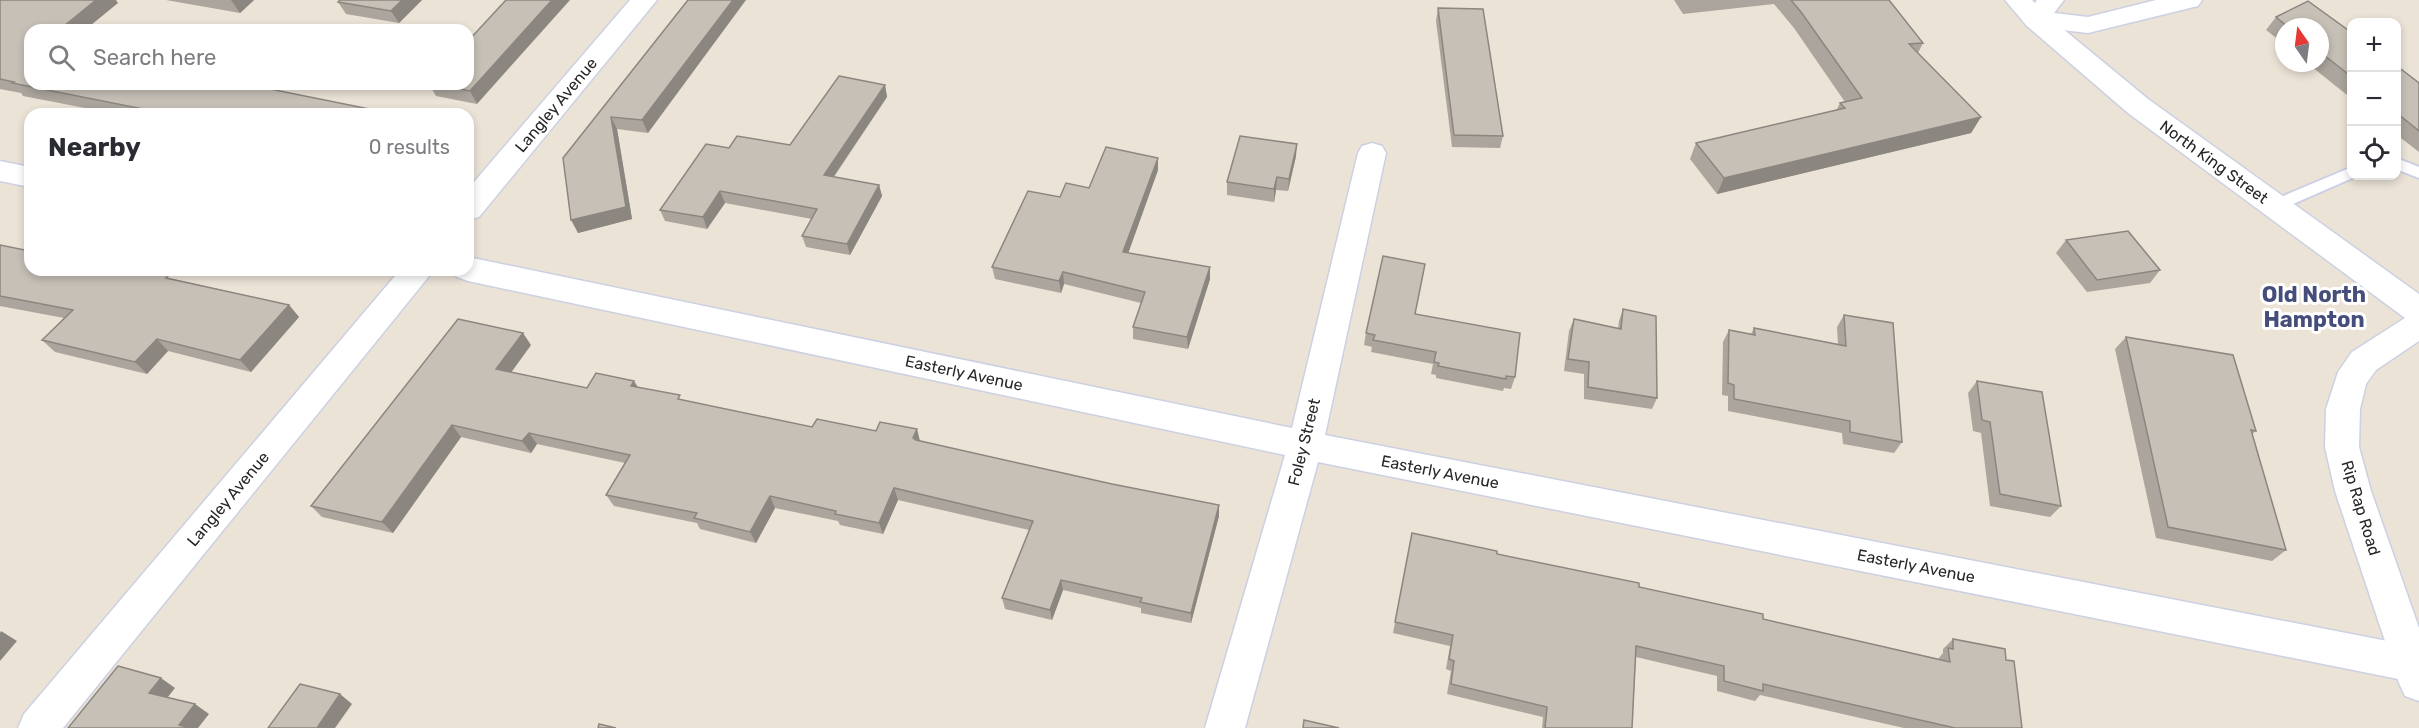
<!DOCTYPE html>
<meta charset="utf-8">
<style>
:root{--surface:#fff;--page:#f2f2f3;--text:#2b2b33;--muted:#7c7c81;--line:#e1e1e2}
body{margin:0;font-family:Rubik,sans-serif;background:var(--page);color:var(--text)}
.controls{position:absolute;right:18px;top:18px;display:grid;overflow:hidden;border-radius:12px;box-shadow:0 3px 9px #0003}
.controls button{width:54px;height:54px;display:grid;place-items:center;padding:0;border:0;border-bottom:2px solid var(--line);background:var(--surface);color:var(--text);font:30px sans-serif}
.compass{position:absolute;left:2275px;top:18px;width:54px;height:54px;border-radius:50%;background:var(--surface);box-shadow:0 3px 9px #0003;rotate:346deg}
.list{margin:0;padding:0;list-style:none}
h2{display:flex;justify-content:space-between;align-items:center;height:78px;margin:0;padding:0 24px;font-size:26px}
h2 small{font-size:20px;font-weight:400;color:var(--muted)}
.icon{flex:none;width:33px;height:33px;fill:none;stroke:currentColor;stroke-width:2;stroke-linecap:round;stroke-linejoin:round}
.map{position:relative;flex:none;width:2419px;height:728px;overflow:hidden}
.search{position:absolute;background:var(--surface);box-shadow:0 3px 9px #0003;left:24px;top:24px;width:450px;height:66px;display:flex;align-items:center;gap:15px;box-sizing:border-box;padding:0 21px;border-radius:18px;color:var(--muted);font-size:22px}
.panel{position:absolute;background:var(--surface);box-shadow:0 3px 9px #0003;left:24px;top:108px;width:450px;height:168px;border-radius:18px}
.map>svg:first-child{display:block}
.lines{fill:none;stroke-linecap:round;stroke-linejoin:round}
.service-casing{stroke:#ccd0e2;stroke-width:4}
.minor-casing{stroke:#ccd0e2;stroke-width:3}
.secondary-casing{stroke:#ccd0e2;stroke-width:3}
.service{fill:#fff;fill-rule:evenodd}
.minor{fill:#fff;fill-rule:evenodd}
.secondary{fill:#fff;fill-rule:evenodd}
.wall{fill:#aba59d}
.shaded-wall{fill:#8b8680}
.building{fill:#c7c0b7;stroke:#8b8680;stroke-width:1.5}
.labels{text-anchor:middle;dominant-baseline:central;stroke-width:6;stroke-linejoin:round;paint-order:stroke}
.street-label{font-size:16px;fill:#272727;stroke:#fff}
.district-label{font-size:22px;font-weight:bold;fill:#454e7b;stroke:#fff}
</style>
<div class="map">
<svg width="2419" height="728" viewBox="0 0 2419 728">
<rect width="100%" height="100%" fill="#ece3d7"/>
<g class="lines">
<g class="service-casing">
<g id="service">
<path d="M2396,158L2419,167V178L2396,169Z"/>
<path d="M2352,167V176H2357L2279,210H2269L2267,206L2269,202Z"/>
</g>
</g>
<g class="minor-casing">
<g id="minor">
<path d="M630,0H657L479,217L468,220V189Z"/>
<path d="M2037,0H2064L2054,13L2088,17L2156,0H2202L2198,6L2088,33L2027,26L2023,20Z"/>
<path d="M1372,143L1382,146L1386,153L1325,435L2413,646L2419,648V680L2413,682L1318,462L1245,728H1205L1285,455L468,281L457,277L453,270H468V257L1292,428L1358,153L1362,146Z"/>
<path d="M0,161L30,167V187L0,181Z"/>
<path d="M400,270H434L63,728H18L24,714Z"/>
</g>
</g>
<g class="secondary-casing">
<path id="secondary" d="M2005,0H2032L2045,14L2148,99L2419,294V341L2376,370L2366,384L2360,409L2359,447L2371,491L2419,628V701L2405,696L2399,683L2335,491L2325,447L2326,409L2338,372L2352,352L2405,318L2128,113L2027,26Z"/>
</g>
<use href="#service" class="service"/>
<use href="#minor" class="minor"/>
<use href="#secondary" class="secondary"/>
</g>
<g class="wall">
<path d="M0,0L118,3L30,30V84H252L254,86L394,114H116L23,96L21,93L0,89Z"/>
<path d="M166,0H254L240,13Z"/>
<path d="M422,0L399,23L346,14L338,2Z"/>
<path d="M688,0L648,133L617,129L632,219L578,233L563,158Z"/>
<path d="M1674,0H1889L1923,43L1918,53L1981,117L1971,133L1717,194L1690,159L1696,143L1836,111L1840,103L1845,102L1794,28L1774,4L1683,14Z"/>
<path d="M1438,8L1503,136L1500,148L1452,147L1436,21Z"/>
<path d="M2276,17L2352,33V99L2307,63H2320V27H2284V44L2266,30Z"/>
<path d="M2397,66L2419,83V152L2397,135Z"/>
<path d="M429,84H468L477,104L436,96Z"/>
<path d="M885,85L887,97L834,177L879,185L882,196L850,255L806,247L802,236L812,219L725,203L707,229L665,221L660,210L729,148L790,145Z"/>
<path d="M1296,156L1288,191L1276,190L1274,202L1227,195V182Z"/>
<path d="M1158,170L1128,253L1210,279L1188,349L1133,339V327L1141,303L1064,284L1061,293L995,279L992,267L1060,197L1089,188Z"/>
<path d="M2066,240L2160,270L2150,283L2087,292L2056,253Z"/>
<path d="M0,245L30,270L173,279L289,305L299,317L251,372L168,351L147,374L55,352L42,340L64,318L0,306Z"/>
<path d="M1623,309L1657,398L1652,409L1584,399V374L1564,371L1569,331L1574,319L1618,329L1619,321Z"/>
<path d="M1416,314L1515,377L1511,389L1504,388L1503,391L1436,378V375L1431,374L1433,364L1371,352L1372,347L1364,345L1366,333Z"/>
<path d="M1844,315L1902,442L1894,453L1843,444L1842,433L1728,411V396L1722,395L1723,342L1729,330L1751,334L1754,328L1838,344L1837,327Z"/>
<path d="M2126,337L2256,431L2252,434L2286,550L2272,561L2156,538L2115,349Z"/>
<path d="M531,345L511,372L587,388L638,387L682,400L812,427L920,441L1219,516L1191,623L1141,613V608L1063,590L1052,620L1005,609L1002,598L1029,530L898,500L883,534L840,525L838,521L775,508L756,543L700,529L697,523L614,506L606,495L625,463L537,444L531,453L461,437L393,533L322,517L311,506Z"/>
<path d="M1977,381L2061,506L2050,517L1990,506L1981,433L1973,431L1968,393Z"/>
<path d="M1412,533L1497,554L1639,587L1763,619L1939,659V658L1943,653V649L1953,639L2006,660L2022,728H1904L1760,695L1755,701L1717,691V676L1636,657L1632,728H1542L1543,717L1447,694L1451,671L1446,669L1450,646L1393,633Z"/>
</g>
<g class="shaded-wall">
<path d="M96,0H116L118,3L85,30H59Z"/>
<path d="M231,0H254L240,13Z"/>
<path d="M402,0H422L399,23L391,11Z"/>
<path d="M552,0H570L477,104L470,91Z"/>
<path d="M733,0H746L648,133L642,120Z"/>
<path d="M885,85L887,97L827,186L824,175Z"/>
<path d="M611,117L617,129L632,219L578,233L571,220Z"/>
<path d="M1981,117L1971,133L1717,194L1724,178Z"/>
<path d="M1297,144L1296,156L1288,191L1289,179Z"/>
<path d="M1158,158V170L1124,265L1123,252Z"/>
<path d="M1277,177L1276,190L1274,202V189Z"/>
<path d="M879,185L882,196L850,255L847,244Z"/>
<path d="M720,191L725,203L707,229L703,217Z"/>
<path d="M1210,267V279L1188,349L1187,337Z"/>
<path d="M1063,272L1064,284L1061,293L1059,281Z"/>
<path d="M289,305L299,317L251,372L240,360Z"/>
<path d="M523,333L531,345L505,381L496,369Z"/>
<path d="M157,339L168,351L147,374L135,362Z"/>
<path d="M634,381L641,392L631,386Z"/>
<path d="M452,425L461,437L393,533L382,522Z"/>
<path d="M917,429L920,441L913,438Z"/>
<path d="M529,433L537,444L531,453L522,441Z"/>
<path d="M894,488L898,500L883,534L879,523Z"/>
<path d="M770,496L775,508L756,543L750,532Z"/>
<path d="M1219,505V516L1191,623V613Z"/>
<path d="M1061,580L1063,590L1052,620L1050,610Z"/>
<path d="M1,631L17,641L0,661V633Z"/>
<path d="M161,678L175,688L164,702L149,693Z"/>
<path d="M340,694L352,704L335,728H317Z"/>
<path d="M195,704L209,714L198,728H184L179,725Z"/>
</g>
<g class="building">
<path d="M0,0H96L59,30H30V84H252L250,85L394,114H168L12,83L14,82L0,79Z"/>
<path d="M340,0H402L391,11L338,2Z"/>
<path d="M506,0H552L470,91L434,84H468V41Z"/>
<path d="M688,0H733L642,120L611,117L626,207L571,220L563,158Z"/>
<path d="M1791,0H1889L1923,43L1909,44L1981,117L1724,178L1696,143L1845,108L1840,103L1862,98L1801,12Z"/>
<path d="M2308,1L2352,33V77L2320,52V27H2288L2276,17Z"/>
<path d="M1438,8L1483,9L1503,136L1454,135Z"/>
<path d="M2397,66L2419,83V131L2397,113Z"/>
<path d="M839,76L885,85L824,175L879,185L847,244L802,236L817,209L720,191L703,217L660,210L706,144L729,148L737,136L790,145Z"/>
<path d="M1240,136L1297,144L1289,179L1277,177L1274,189L1227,182Z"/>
<path d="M1106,147L1158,158L1123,252L1210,267L1187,337L1133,327L1145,292L1063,272L1059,281L992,267L1028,191L1060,197L1066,183L1089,188Z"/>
<path d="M2128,231L2160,270L2097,280L2066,240Z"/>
<path d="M0,245L30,251V270H146L169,275L166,278L289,305L240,360L157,339L135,362L42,340L73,310L0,296Z"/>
<path d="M1383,256L1425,264L1415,314L1520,333L1515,377L1506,376V379L1438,366L1439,363L1434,362L1436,352L1373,340L1375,335L1366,333Z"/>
<path d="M1623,309L1656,316L1657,398L1588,387L1589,362L1568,359L1574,319L1621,329Z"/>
<path d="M1844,315L1893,323L1902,442L1850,432V421L1734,399V385L1728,383L1729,330L1755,335L1754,328L1846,346Z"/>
<path d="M458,319L523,333L496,369L587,388L596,373L634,381L631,386L680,395L678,399L812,427L817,419L876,431L880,422L917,429L913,438L916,440L1112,484L1219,505L1191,613L1140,602L1142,598L1061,580L1050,610L1002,598L1033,521L894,488L879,523L835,514L836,511L770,496L750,532L694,518L697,513L606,495L630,455L529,433L522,441L452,425L382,522L311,506Z"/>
<path d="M2126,337L2233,355L2256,431L2251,430L2286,550L2168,527Z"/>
<path d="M1977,381L2042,392L2061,506L2000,494L1990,422L1982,420Z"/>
<path d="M1412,533L1497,551V554L1639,583V587L1763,614V619L1950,662L1948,648L1953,649V639L2005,649L2006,660L2014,661L2022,728H1955L1763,684V691L1724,681V666L1636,646L1632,728H1545L1547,707L1451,684L1454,661L1449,659L1453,635L1395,622Z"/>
<path d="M118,666L161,678L149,693L195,704L179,725L190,728H68Z"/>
<path d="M300,684L340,694L317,728H268Z"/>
<path d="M1304,720L1339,728H1303Z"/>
<path d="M599,724L616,728H598Z"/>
</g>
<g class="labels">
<g class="street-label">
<text transform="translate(556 105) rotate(-50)">Langley Avenue</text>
<text transform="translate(2214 162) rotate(36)">North King Street</text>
<text transform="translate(964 373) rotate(12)">Easterly Avenue</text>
<text transform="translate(1304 442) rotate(-76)">Foley Street</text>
<text transform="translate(1440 472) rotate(11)">Easterly Avenue</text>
<text transform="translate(228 499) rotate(-50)">Langley Avenue</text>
<text transform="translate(2361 508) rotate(73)">Rip Rap Road</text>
<text transform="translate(1916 566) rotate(11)">Easterly Avenue</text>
</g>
<g class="district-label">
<text x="2314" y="294">Old North<tspan x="2314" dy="25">Hampton</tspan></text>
</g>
</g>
</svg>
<div class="controls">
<button>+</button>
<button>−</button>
<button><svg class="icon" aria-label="locate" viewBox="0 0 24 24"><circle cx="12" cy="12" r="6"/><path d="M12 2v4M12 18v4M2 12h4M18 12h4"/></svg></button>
</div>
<svg class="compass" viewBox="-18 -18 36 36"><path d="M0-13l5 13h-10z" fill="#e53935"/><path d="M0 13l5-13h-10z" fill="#7c7c81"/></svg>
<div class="search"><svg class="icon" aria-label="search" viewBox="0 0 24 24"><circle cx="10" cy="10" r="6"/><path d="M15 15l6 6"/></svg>Search here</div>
<section class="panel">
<h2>Nearby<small>0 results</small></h2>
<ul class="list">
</ul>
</section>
</div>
